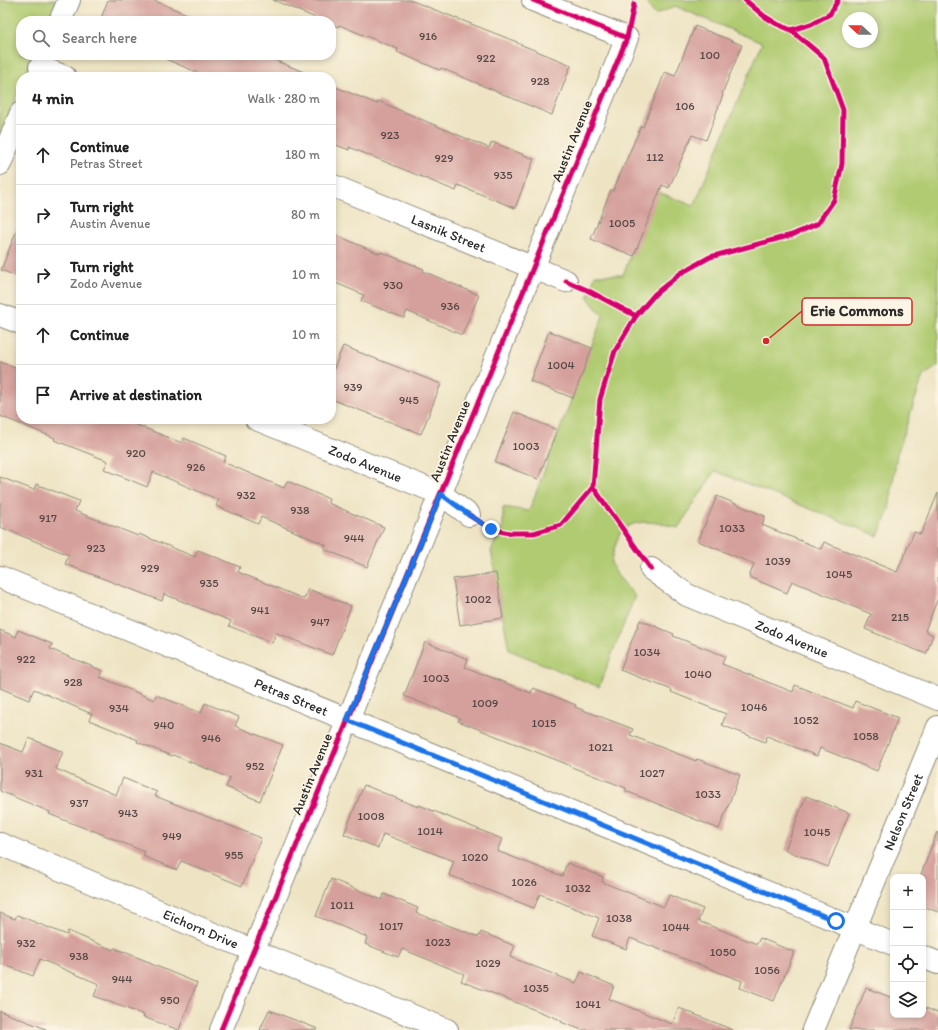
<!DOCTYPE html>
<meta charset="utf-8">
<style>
:root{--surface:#fff;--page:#f2f2f2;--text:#222;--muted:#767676;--line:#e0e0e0}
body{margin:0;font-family:Itim,sans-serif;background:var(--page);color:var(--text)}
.controls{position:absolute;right:12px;bottom:12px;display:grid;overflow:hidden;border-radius:8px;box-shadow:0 2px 6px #0003}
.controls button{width:36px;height:36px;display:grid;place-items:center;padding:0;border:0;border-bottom:1px solid var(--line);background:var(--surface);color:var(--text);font:20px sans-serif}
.compass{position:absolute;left:842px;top:12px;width:36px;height:36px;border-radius:50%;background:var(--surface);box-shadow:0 2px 6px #0003;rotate:292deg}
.stop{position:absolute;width:12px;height:12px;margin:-9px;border:3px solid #1a73e8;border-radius:50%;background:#fff}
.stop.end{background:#1a73e8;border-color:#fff;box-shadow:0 1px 4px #0008}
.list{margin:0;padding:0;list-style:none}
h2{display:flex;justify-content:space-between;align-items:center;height:52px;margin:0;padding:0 16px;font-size:17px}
h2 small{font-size:13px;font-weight:400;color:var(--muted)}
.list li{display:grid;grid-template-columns:26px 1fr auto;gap:12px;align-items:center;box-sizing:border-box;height:60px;padding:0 16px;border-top:1px solid var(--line)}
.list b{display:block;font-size:15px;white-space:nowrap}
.list p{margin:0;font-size:13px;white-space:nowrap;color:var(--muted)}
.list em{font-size:13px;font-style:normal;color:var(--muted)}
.icon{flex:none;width:22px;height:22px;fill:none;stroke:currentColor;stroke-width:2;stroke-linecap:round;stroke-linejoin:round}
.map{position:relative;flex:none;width:938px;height:1030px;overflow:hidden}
.search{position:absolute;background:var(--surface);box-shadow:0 2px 6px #0003;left:16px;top:16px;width:320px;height:44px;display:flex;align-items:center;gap:10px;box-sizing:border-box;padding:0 14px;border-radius:16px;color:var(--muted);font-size:15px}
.panel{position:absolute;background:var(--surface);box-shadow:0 2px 6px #0003;left:16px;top:72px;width:320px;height:352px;border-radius:16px}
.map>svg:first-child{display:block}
.green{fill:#b0cb71;stroke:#6e7b4e;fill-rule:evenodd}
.building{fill:#d5a09c}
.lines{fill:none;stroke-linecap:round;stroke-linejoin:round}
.minor-casing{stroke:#8c8878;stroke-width:24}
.minor{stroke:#fff;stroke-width:22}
.cycleway-casing{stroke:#fcf5e5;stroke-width:8}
.cycleway{stroke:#d6006c;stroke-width:5}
.route{stroke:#1a73e8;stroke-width:5}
.labels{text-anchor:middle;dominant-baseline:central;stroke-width:3.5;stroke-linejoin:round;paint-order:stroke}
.number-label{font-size:12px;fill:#564847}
.street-label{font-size:14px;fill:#2b2b2b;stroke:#fcf5e5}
.leader{fill:none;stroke:#d62828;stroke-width:1.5}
.callout-dot{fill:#d62828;stroke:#fcf5e5;stroke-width:1.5}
.callout{fill:#fcf5e5;stroke:#d62828;stroke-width:1.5}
.callout-label{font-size:15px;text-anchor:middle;font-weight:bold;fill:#2b2b2b}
</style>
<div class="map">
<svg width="938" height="1030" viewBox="0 0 938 1030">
<rect width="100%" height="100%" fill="#fcf5e5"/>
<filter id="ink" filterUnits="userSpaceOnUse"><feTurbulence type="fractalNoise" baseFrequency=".025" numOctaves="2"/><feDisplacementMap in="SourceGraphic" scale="8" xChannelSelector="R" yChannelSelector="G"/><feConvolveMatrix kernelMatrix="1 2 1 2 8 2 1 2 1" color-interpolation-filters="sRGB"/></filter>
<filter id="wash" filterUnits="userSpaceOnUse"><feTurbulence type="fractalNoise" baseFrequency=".012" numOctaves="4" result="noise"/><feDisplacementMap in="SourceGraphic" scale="16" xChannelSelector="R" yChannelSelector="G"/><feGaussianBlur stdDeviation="0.9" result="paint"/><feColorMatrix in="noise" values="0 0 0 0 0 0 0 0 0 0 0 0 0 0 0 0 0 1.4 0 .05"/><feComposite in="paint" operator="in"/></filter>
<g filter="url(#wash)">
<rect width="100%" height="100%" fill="#eee4c4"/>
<g class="green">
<path d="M0,0H57L48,21H21V55H34L24,77H21V85L0,134Z"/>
<path d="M641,0H938V366L923,376L897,454L889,510L878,536L715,471L678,528C662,523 637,517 623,530C617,535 613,554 611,562L617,575L635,596L599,687L509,650L491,551L503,526V507L529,511L603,316L588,298L595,275H623L656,191L694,206L762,43L675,6L655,15L646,2ZM848,18H872V42H848Z"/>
</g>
<g id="blocks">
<g class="building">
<path d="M108,0H153L203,21H100Z"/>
<path d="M273,0H410L517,42V43L571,65L552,115L441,68L440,70L397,52L398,49L339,25L338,27L331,24V21H323Z"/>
<path d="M695,26L742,45L722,94L723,95L706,140L692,135L669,188L662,185L634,256L591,239L611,190L613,191L641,126L643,127L665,72L675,76Z"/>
<path d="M156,55H261L314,76L208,77Z"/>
<path d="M331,85L377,104L378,101L489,148L492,142L534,159L515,208L458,185L456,191L349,147V150L331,143Z"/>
<path d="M20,222H21V278L1,270Z"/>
<path d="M331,233L380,254L381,252L424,269L423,271L479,295L462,335L407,311L404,318L361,301L364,295L331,281Z"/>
<path d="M549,331L592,348L573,398L530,381Z"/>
<path d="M343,346L441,384L421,434L331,399V376Z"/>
<path d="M0,362L21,370V419H122L182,443L184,438L226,456L223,462L284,488L287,481L329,499L328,503L384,527L367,567L324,549L326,545L261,517L258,524L216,506L219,500L153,472L147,487L104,469L108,461L54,440L55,438L0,416Z"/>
<path d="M514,412L557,430L538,479L495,462Z"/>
<path d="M0,477L34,490L36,484L79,501L75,511L138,536L139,534L195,557L198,550L240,567L238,572L304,599L308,589L351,606L332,655L276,633L272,643L229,626L231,621L164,594L162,601L65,564L69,555L0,527Z"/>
<path d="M938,493V598L925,631L933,635L926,654L865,629L871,614L792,581L787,593L749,577L754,564L698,541L717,496L765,516L762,525L821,549L824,542L897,572L914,532L921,534Z"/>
<path d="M496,573L503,618L460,625L453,579Z"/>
<path d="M640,620L674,634L673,636L725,656L722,664L793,692L795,685L853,708L855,701L898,718L877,771L820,748L817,756L767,736L765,742L722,725L726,714L671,692L672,690L620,670Z"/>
<path d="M0,630L16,637L18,630L52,644L50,649L103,671L100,677L154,700L156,695L201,713L205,703L239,717L235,726L283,745L260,801L226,787L230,778L173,755L172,756L137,742L138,740L89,720L92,714L34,689L29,700L0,688Z"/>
<path d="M425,642L468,659L465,667L531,693L533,688L576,705L575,707L633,729L630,735L696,761L697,759L740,775L719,829L626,791V788L569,766V765L458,721L460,718L404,696Z"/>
<path d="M29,738L63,752L56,769L116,795L123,778L157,792L155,796L261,838L242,886L181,861L177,870L143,856L145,852L92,830V831L49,814L50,812L0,791V743L23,752Z"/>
<path d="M364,785L418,807L419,805L502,839L497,851L562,876L567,863L603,877L602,882L664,907L669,895L703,909L698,921L757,944L760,938L794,952L774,1001L740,988L742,981L630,938L626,949L592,936L599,918L540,894L534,908L449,875L454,861L383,834L378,848L344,834Z"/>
<path d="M806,796L849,813L828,867L785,850Z"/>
<path d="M937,832L938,833V912L923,906V877H920Z"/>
<path d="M331,879L382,900L384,894L418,908L416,913L479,937L481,932L515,946L510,957L576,983L581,972L614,986L609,999L672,1024L679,1008L733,1030H582L561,1022V1020L461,981L464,974L402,949L398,957L365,944L367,937L316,916Z"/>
<path d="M0,913L15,919L17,915L67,935L68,931L113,950L114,948L149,962V963L197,983L179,1030L143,1017L144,1015L94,996L99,984L40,959L33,976L0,963Z"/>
<path d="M866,988L893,998V1015H923V1007L938,1013V1030H849Z"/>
<path d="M269,1010L318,1029L317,1030H260Z"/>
<path d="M0,1011L46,1029V1030H0Z"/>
</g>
</g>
</g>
<g filter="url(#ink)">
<use href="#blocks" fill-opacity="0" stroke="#8c8878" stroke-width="1"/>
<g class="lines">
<g class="minor-casing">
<g id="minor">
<path d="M60,21L69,0"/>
<path d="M40,67L65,77"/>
<path d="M0,164L21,113"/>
<path id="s1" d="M331,185L566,281"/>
<path d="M0,315L21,323"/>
<path id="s2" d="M256,419L441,494L469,515"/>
<path id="s3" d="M651,569L687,595L938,699"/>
<path id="s4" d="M0,577L893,944"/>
<path id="s5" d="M0,844L254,951L447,1030"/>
<path d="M923,957L938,963"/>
<path d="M221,1030L627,38L533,0"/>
<path id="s6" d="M813,1030L938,727"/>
</g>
</g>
<use href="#minor" class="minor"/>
<g class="cycleway-casing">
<g id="cycleway">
<path d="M533,0L627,38"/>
<path d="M745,0L764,16L777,24L791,30L811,24L830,14L838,0"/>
<path d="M566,281L587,290L636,316"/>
<path d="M593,487L651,569"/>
<path d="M469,515L491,529L509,533H534L561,525L593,487L600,399L615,351L636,316L655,294L681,273L710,257L792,235L817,224L834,200L842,164L843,110L824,58L791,30"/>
<path d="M221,1030L627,38L634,4"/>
</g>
</g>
<use href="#cycleway" class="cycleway"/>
</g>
</g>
<g class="lines" filter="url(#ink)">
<path class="route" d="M491,529L469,515L441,494L347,720L836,921"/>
</g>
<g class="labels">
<g class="number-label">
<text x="428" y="36">916</text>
<text x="710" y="55">100</text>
<text x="486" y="58">922</text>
<text x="540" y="81">928</text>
<text x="685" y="106">106</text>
<text x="390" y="135">923</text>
<text x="655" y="157">112</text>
<text x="444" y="158">929</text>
<text x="503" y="175">935</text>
<text x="622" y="223">1005</text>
<text x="393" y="285">930</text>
<text x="450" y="306">936</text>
<text x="561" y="365">1004</text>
<text x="353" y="387">939</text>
<text x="409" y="400">945</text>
<text x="526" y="446">1003</text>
<text x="136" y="453">920</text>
<text x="196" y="467">926</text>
<text x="246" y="495">932</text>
<text x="300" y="510">938</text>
<text x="48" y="518">917</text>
<text x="732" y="528">1033</text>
<text x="354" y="538">944</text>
<text x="96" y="548">923</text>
<text x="778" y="561">1039</text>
<text x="150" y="568">929</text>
<text x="839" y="574">1045</text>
<text x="209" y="583">935</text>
<text x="478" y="599">1002</text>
<text x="260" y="610">941</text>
<text x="900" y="617">215</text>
<text x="320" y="622">947</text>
<text x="647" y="652">1034</text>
<text x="26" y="659">922</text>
<text x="698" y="674">1040</text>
<text x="436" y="678">1003</text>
<text x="73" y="682">928</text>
<text x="485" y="703">1009</text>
<text x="754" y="707">1046</text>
<text x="119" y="708">934</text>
<text x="806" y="720">1052</text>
<text x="544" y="723">1015</text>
<text x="164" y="725">940</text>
<text x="866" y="736">1058</text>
<text x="211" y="738">946</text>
<text x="601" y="747">1021</text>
<text x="255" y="766">952</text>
<text x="34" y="773">931</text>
<text x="652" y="773">1027</text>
<text x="708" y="794">1033</text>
<text x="79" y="803">937</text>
<text x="128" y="813">943</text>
<text x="371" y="816">1008</text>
<text x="430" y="831">1014</text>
<text x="817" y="832">1045</text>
<text x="172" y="836">949</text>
<text x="234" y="855">955</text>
<text x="475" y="857">1020</text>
<text x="524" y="882">1026</text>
<text x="578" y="888">1032</text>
<text x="342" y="905">1011</text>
<text x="619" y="918">1038</text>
<text x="391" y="926">1017</text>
<text x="676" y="927">1044</text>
<text x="438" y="942">1023</text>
<text x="26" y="943">932</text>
<text x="723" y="952">1050</text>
<text x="79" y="956">938</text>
<text x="488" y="963">1029</text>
<text x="767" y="970">1056</text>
<text x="122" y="979">944</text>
<text x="536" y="988">1035</text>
<text x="170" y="1000">950</text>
<text x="588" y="1004">1041</text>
</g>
<g class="street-label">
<text transform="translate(572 141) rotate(-68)">Austin Avenue</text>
<text stroke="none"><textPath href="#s1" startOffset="127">Lasnik Street</textPath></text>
<text transform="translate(450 441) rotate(-68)">Austin Avenue</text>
<text stroke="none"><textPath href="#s2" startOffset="118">Zodo Avenue</textPath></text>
<text stroke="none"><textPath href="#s3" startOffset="158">Zodo Avenue</textPath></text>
<text stroke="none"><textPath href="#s4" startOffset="315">Petras Street</textPath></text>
<text transform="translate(312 774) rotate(-68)">Austin Avenue</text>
<text stroke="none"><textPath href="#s6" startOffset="236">Nelson Street</textPath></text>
<text stroke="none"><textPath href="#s5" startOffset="218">Eichorn Drive</textPath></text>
</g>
</g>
<path class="leader" d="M766 341L802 311"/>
<circle class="callout-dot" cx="766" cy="341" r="4"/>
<rect class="callout" x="802" y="298" width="110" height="27" rx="4"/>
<g class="callout-label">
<text x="857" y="316">Erie Commons</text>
</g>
</svg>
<div class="controls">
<button>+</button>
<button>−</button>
<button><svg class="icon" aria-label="locate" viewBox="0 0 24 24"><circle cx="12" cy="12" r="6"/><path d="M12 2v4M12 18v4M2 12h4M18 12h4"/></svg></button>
<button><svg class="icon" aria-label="layers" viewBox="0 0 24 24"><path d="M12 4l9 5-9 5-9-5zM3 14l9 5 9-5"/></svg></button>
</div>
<svg class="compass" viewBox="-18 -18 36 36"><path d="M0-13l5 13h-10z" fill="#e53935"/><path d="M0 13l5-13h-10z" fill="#767676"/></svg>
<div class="stop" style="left:836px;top:921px"></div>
<div class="stop end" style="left:491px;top:529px"></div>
<div class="search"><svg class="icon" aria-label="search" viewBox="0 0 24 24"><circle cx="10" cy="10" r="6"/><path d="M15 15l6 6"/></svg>Search here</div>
<section class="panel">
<h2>4 min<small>Walk · 280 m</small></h2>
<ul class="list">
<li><svg class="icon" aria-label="ahead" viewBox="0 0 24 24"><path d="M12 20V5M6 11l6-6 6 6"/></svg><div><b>Continue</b><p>Petras Street</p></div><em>180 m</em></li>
<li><svg class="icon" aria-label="right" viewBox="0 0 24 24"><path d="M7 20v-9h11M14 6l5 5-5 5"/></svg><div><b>Turn right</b><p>Austin Avenue</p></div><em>80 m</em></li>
<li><svg class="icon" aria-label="right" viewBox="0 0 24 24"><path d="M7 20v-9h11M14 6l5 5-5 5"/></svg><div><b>Turn right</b><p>Zodo Avenue</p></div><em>10 m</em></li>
<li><svg class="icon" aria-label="ahead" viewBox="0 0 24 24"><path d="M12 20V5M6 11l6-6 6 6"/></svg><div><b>Continue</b></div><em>10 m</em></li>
<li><svg class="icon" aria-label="arrive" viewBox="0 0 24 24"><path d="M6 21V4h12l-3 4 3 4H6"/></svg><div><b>Arrive at destination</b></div></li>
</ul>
</section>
</div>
